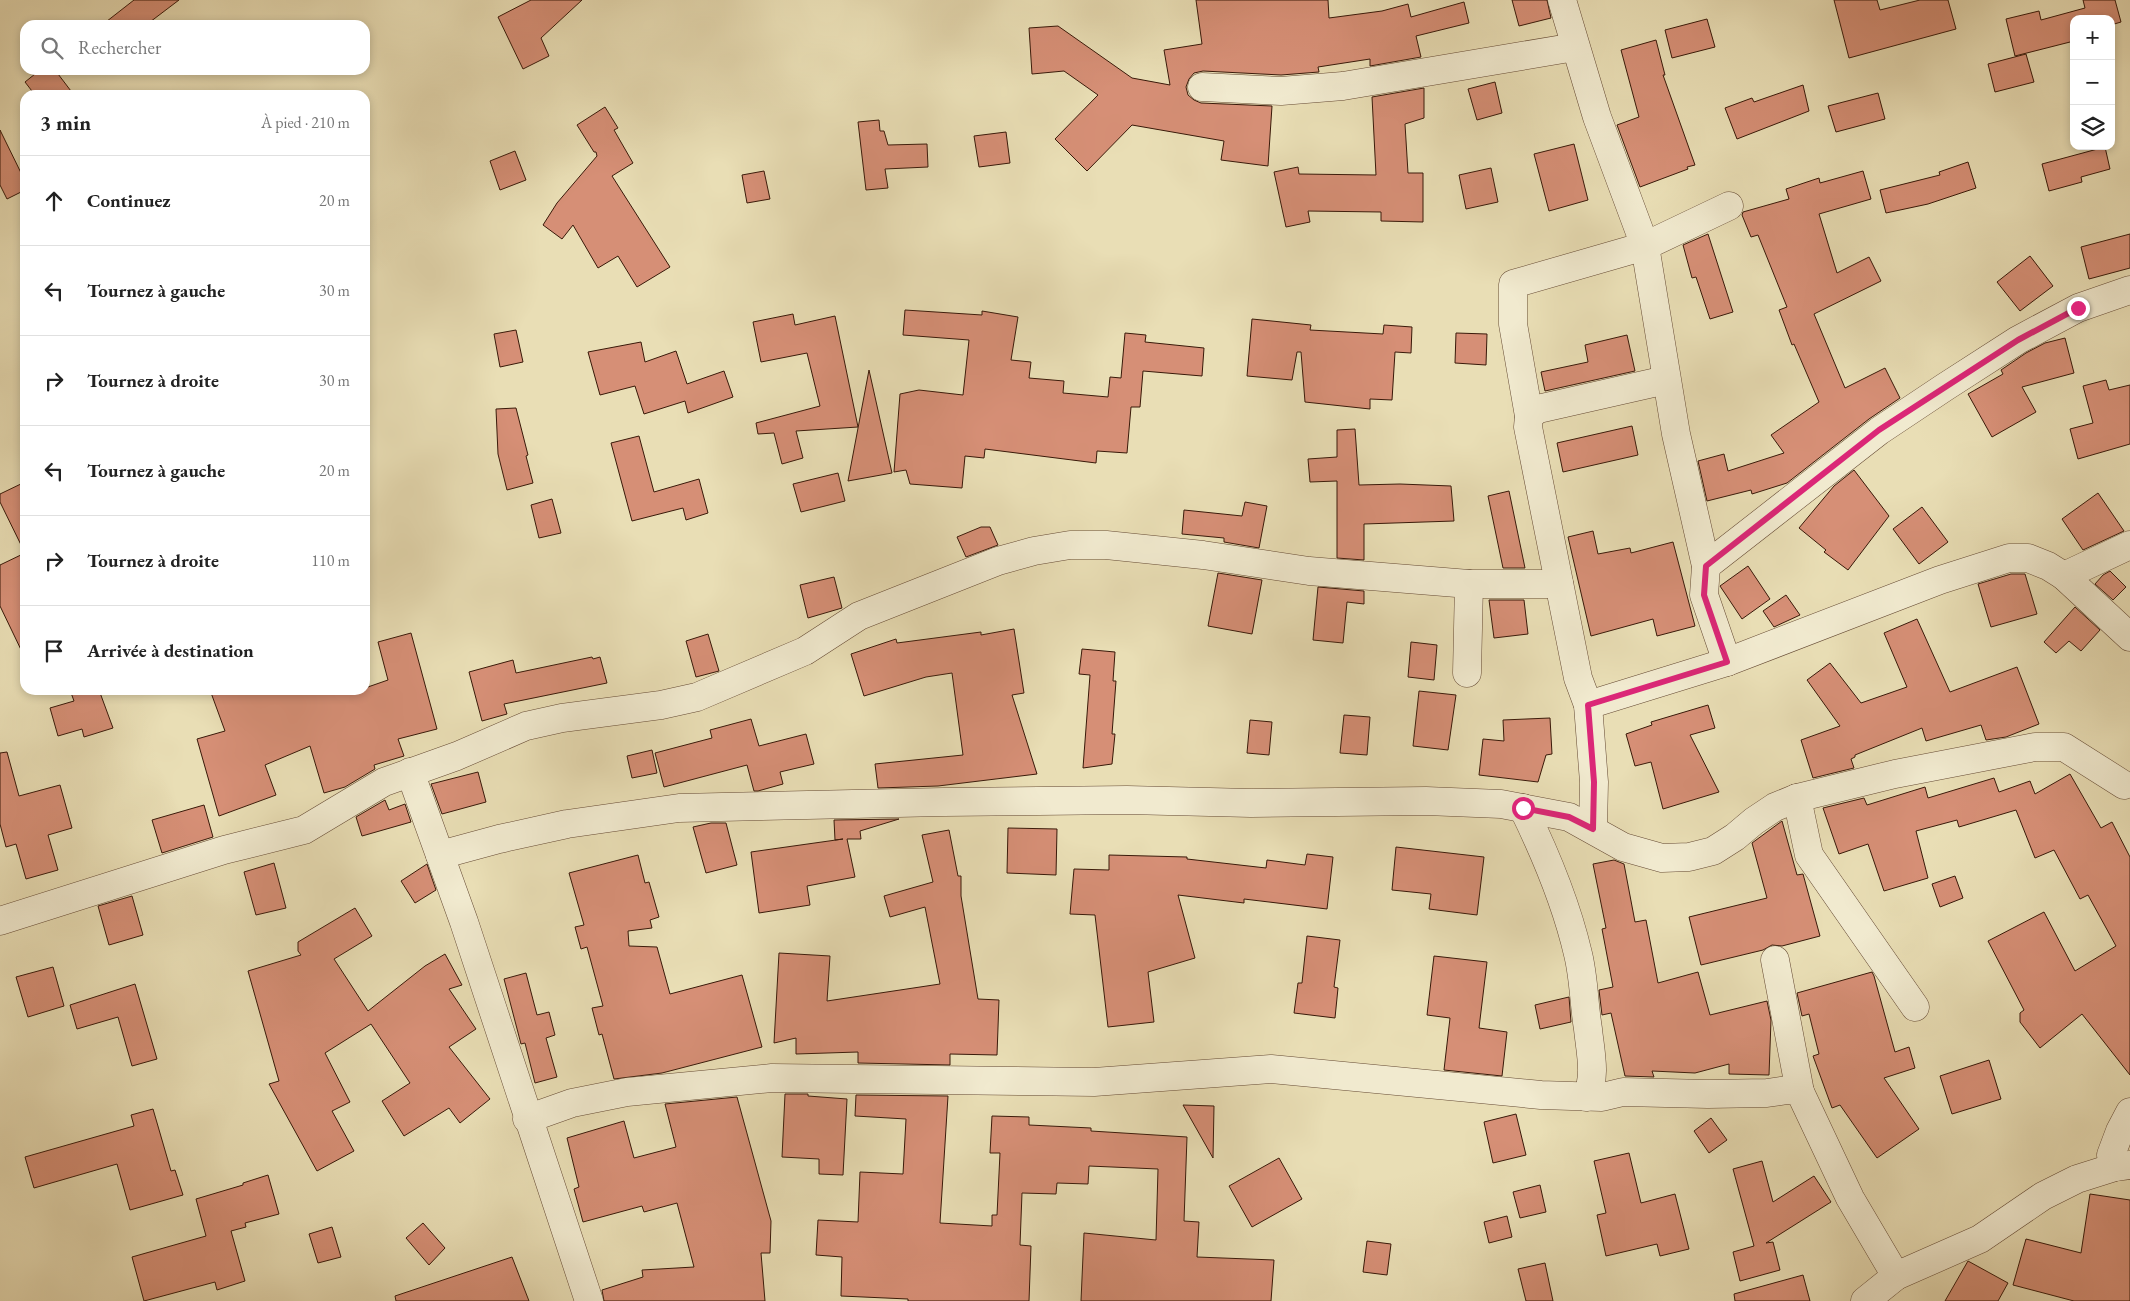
<!DOCTYPE html>
<html lang="fr">
<meta charset="utf-8">
<style>
:root{--surface:#fff;--page:#f2f2f2;--text:#222;--muted:#767676;--line:#e0e0e0}
body{margin:0;font-family:"EB Garamond",serif;background:var(--page);color:var(--text)}
.controls{position:absolute;right:15px;top:15px;display:grid;overflow:hidden;border-radius:10px;box-shadow:0 2px 8px #0003}
.controls button{width:45px;height:45px;display:grid;place-items:center;padding:0;border:0;border-bottom:1px solid var(--line);background:var(--surface);color:var(--text);font:25px sans-serif}
.stop{position:absolute;width:15px;height:15px;margin:-11px;border:4px solid #db2777;border-radius:50%;background:#fff}
.stop.end{background:#db2777;border-color:#fff;box-shadow:0 1px 5px #0008}
.list{margin:0;padding:0;list-style:none}
h2{display:flex;justify-content:space-between;align-items:center;height:65px;margin:0;padding:0 20px;font-size:21px}
h2 small{font-size:16px;font-weight:400;color:var(--muted)}
.list li{display:grid;grid-template-columns:32px 1fr auto;gap:15px;align-items:center;box-sizing:border-box;height:90px;padding:0 20px;border-top:1px solid var(--line)}
.list b{display:block;font-size:19px;white-space:nowrap}
.list em{font-size:16px;font-style:normal;color:var(--muted)}
.icon{flex:none;width:28px;height:28px;fill:none;stroke:currentColor;stroke-width:2;stroke-linecap:round;stroke-linejoin:round}
.map{position:relative;flex:none;width:2130px;height:1301px;overflow:hidden}
.search{position:absolute;background:var(--surface);box-shadow:0 2px 8px #0003;left:20px;top:20px;width:350px;height:55px;display:flex;align-items:center;gap:12px;box-sizing:border-box;padding:0 18px;border-radius:15px;color:var(--muted);font-size:19px}
.panel{position:absolute;background:var(--surface);box-shadow:0 2px 8px #0003;left:20px;top:90px;width:350px;height:605px;border-radius:15px}
.map>svg:first-child{display:block}
.building{fill:#d68f76;stroke:#391909}
.lines{fill:none;stroke-linecap:round;stroke-linejoin:round}
.minor-casing{stroke:#654a34;stroke-width:29}
.minor{stroke:#f1eacf;stroke-width:28}
.route{stroke:#db2777;stroke-width:6}
</style>
<div class="map">
<svg width="2130" height="1301" viewBox="0 0 2130 1301">
<rect width="100%" height="100%" fill="#e9deb5"/>
<filter id="stains"><feTurbulence type="fractalNoise" baseFrequency=".004" numOctaves="4"/><feColorMatrix values="0 0 0 0 .2 0 0 0 0 .09 0 0 0 0 .02 0 0 0 .5 -.17"/></filter>
<radialGradient id="worn" r=".72"><stop offset=".6" stop-color="#630" stop-opacity="0"/><stop offset="1" stop-color="#630" stop-opacity=".3"/></radialGradient>
<g class="building">
<path d="M134,0H179L146,25H102Z"/>
<path d="M531,0H582L541,38L549,56L523,69L498,17Z"/>
<path d="M1196,0H1328L1329,18L1382,11L1408,4L1411,17L1464,2L1469,23L1416,36L1421,57L1370,66V59L1318,67L1319,72L1281,75L1203,71L1194,73L1189,79L1186,87L1188,95L1194,100L1201,103L1272,106L1268,166L1221,160L1224,141L1132,125L1087,171L1055,139L1098,95L1064,71L1032,74L1029,28L1058,26L1132,78L1170,85L1164,50L1202,44Z"/>
<path d="M1512,0H1547L1551,18L1519,26Z"/>
<path d="M1834,0H1877L1880,10L1920,0H1948L1956,29L1849,58Z"/>
<path d="M2083,0H2115L2121,22L2111,25V19H2074V41L2015,56L2006,19L2039,11L2041,20L2085,8Z"/>
<path d="M1707,19L1715,47L1672,58L1665,30Z"/>
<path d="M1656,40L1665,75H1663L1695,165L1687,167L1688,169L1640,187L1617,125L1639,117L1621,50Z"/>
<path d="M2026,54L2034,82L1995,92L1988,64Z"/>
<path d="M40,70H55L74,95H35L25,82Z"/>
<path d="M1495,82L1502,113L1477,120L1468,89Z"/>
<path d="M1803,85L1809,111L1737,139L1725,108L1752,98L1754,102Z"/>
<path d="M1424,88V118L1405,124L1408,173H1423V222L1381,221V212L1308,211L1310,222L1286,227L1274,172L1298,167L1299,174L1376,175L1372,97Z"/>
<path d="M1878,93L1885,119L1836,132L1828,106Z"/>
<path d="M605,107L618,128L614,130L633,163L612,176L670,267L637,287L618,256L598,268L573,225L562,239L543,225L557,203L597,156L596,152H594L577,125Z"/>
<path d="M879,120L880,131H884L888,145L927,144L928,167L885,169L888,188L866,190L858,122Z"/>
<path d="M0,130L25,181V190L7,199L0,185Z"/>
<path d="M1006,132L1010,163L979,167L974,136Z"/>
<path d="M1574,144L1588,200L1549,211L1534,154Z"/>
<path d="M2105,147L2110,169L2081,177L2082,182L2049,191L2042,164Z"/>
<path d="M515,151L526,180L500,190L490,161Z"/>
<path d="M1968,162L1976,188L1928,204L1886,213L1880,190L1940,175L1939,172Z"/>
<path d="M1491,168L1498,202L1466,209L1459,175Z"/>
<path d="M764,171L770,199L747,203L742,175Z"/>
<path d="M1863,171L1871,199L1819,214L1837,273L1869,257L1881,281L1814,314L1845,388L1885,368L1900,398L1869,419L1787,483L1752,494L1751,490L1707,501L1698,461L1724,454L1728,471L1784,453L1771,435L1819,402L1794,344L1792,345L1779,310L1787,307L1758,235L1751,237L1742,215L1743,212L1789,199L1786,189L1819,178L1820,183Z"/>
<path d="M1708,234L1733,312L1710,319L1696,277L1692,278L1683,245Z"/>
<path d="M2130,234V268L2089,279L2081,247Z"/>
<path d="M2030,256L2053,286L2020,311L1997,282Z"/>
<path d="M905,310L982,315V311L1018,317L1011,360L1031,362L1029,378L1064,381L1063,393L1108,397L1110,377L1121,378L1125,333L1146,335L1145,342L1204,348L1202,376L1143,371L1140,407H1131L1127,453L1097,451L1096,463L985,449L984,458L965,456L962,488L910,484L906,470L894,472L900,394L919,390L963,395L969,340L903,335Z"/>
<path d="M793,314L795,325L835,316L858,427L796,431L803,458L782,464L774,433L758,434L756,423L820,406L807,353L761,362L753,322Z"/>
<path d="M1252,319L1311,325L1310,330L1383,334L1384,325L1412,327L1411,353L1395,352L1392,400L1370,399V409L1305,402L1301,352H1297L1292,380L1247,376Z"/>
<path d="M516,330L523,362L500,367L494,334Z"/>
<path d="M1456,333L1487,334L1486,365L1455,363Z"/>
<path d="M1627,335L1635,371L1545,391L1541,372L1588,362L1585,345Z"/>
<path d="M2065,338L2074,373L2022,387L2036,412L1992,437L1968,394L2003,374L2001,370L2026,353L2045,343Z"/>
<path d="M641,342L645,362L676,351L687,384L724,371L733,397L688,413L685,401L644,414L635,386L600,395L588,352Z"/>
<path d="M869,370L892,473L848,481Z"/>
<path d="M2106,380L2109,390L2130,385V444L2078,459L2070,429L2093,423L2083,386Z"/>
<path d="M516,408L528,455L526,456L533,483L507,490L498,454L496,409Z"/>
<path d="M1632,426L1638,455L1563,472L1557,443Z"/>
<path d="M1355,429L1359,485L1400,484L1451,486L1454,521L1364,524V560L1337,558V481L1310,482L1308,459L1337,457V430Z"/>
<path d="M639,436L654,492L699,479L708,513L686,520L683,508L632,521L611,443Z"/>
<path d="M1854,470L1889,516L1848,570L1824,552L1826,550L1799,528L1834,486Z"/>
<path d="M838,473L845,501L801,512L793,484Z"/>
<path d="M25,482V658L0,606V565L25,553L0,502V494Z"/>
<path d="M1509,491L1525,568H1503L1488,496Z"/>
<path d="M2098,493L2124,531L2083,550L2062,519Z"/>
<path d="M552,499L561,533L539,538L531,505Z"/>
<path d="M1245,502L1267,506L1259,548L1224,542V538L1182,534L1184,510L1242,516Z"/>
<path d="M1922,507L1948,542L1919,564L1893,529Z"/>
<path d="M981,527H990L998,545L966,557L957,537Z"/>
<path d="M1593,531L1598,554L1630,548L1631,553L1673,542L1695,626L1657,636L1653,619L1591,636L1568,537Z"/>
<path d="M1748,566L1770,599L1742,619L1720,586Z"/>
<path d="M2110,571L2126,587L2113,600L2095,584L2103,575Z"/>
<path d="M1218,573L1262,580L1252,634L1208,626Z"/>
<path d="M2011,574H2025L2037,614L1991,627L1978,584Z"/>
<path d="M834,577L842,608L808,618L800,585Z"/>
<path d="M1318,587L1364,591V604L1347,602L1343,643L1313,640Z"/>
<path d="M1786,595L1800,615L1774,627L1763,611Z"/>
<path d="M1489,600H1524L1528,634L1494,638Z"/>
<path d="M2075,607L2100,630L2081,651L2069,641L2056,653L2044,642Z"/>
<path d="M1917,619L1950,692L2017,667L2039,724L2006,737L1986,740L1981,725L1926,741L1922,728L1855,755V757L1851,759L1854,768L1813,778L1801,740L1840,726L1807,680L1830,663L1861,703L1907,687L1884,633Z"/>
<path d="M1014,629L1024,693L1012,695L1037,774L938,786L878,788L875,764L963,755L952,673L926,677L864,696L851,654L896,639L897,643L981,632V635Z"/>
<path d="M411,633L437,729L398,739L404,756L374,765L375,769L345,787L324,793L310,746L265,765L276,795L219,816L197,739L225,731L210,690H365V688L388,680L378,642Z"/>
<path d="M708,634L719,671L696,677L686,641Z"/>
<path d="M1411,642L1437,645L1434,680L1408,677Z"/>
<path d="M1082,649L1115,652L1113,681H1116L1112,734H1115L1112,764L1083,768L1090,675L1079,674Z"/>
<path d="M592,657L593,659L600,657L607,683L504,704L507,714L482,721L469,672L513,660L516,673Z"/>
<path d="M70,690H99L113,728L84,737L82,729L58,736L50,708L74,701Z"/>
<path d="M1419,691L1456,695L1448,750L1413,746Z"/>
<path d="M1708,705L1715,728L1690,735L1719,792L1663,809L1651,762L1635,766L1626,734L1652,725L1651,722Z"/>
<path d="M1344,715L1370,717L1367,755L1340,753Z"/>
<path d="M1550,718L1552,754L1546,755L1538,782L1479,775L1483,739L1504,741L1503,720Z"/>
<path d="M751,719L759,746L806,734L814,764L780,772L783,784L758,791H754L747,765L664,787L655,753L712,738L710,730Z"/>
<path d="M1250,720L1272,722L1269,755L1247,753Z"/>
<path d="M652,750L657,773L632,778L627,756Z"/>
<path d="M7,752L19,796L60,785L72,828L48,835L58,870L26,879L16,844L6,847L0,824V753Z"/>
<path d="M478,772L486,802L442,814L431,784Z"/>
<path d="M2070,774L2101,828L2112,822L2130,857V1075L2082,1014L2040,1048L2020,1022V1013L2024,1010L1988,941L2044,912L2075,971L2116,946L2088,895L2080,899L2054,850L2035,858L2016,810L1959,827L1957,820L1916,831L1928,878L1884,891L1868,844L1839,854L1823,808L1864,798L1867,805L1925,787L1928,798L1994,778L1999,792L2030,781L2035,794Z"/>
<path d="M385,800L389,810L405,804L411,822L362,836L356,817Z"/>
<path d="M204,805L213,837L162,853L152,820Z"/>
<path d="M899,819L860,831L861,839H847L855,877L807,886L810,905L759,913L751,852L843,839L835,840L834,820Z"/>
<path d="M1782,821L1797,875L1803,874L1820,936L1782,946L1772,945L1763,950L1701,965L1689,917L1767,898L1752,843Z"/>
<path d="M711,823H726L737,865L706,873L693,827Z"/>
<path d="M1008,828L1057,829L1056,875L1007,873Z"/>
<path d="M949,830L958,876H961V896L978,999L999,1000L997,1055L950,1054V1065L858,1063V1052L796,1054V1038L774,1043L779,953L830,956L827,1001L940,984L925,907L890,917L884,896L933,882L922,835Z"/>
<path d="M1396,847L1484,857L1477,915L1429,909L1431,894L1392,890Z"/>
<path d="M1307,854L1333,857L1327,909L1244,899V903L1178,895L1195,958L1148,972L1154,1022L1108,1027L1095,915L1070,914L1074,869L1109,870V855L1187,857V859L1266,868L1267,860L1305,865Z"/>
<path d="M638,855L645,883L649,882L659,917L650,920L652,928L628,931L629,946L657,947L670,994L742,975L762,1047L662,1073L614,1079L602,1034L599,1035L592,1008L603,1006L587,947L581,949L575,927L584,925L569,873Z"/>
<path d="M1614,860L1624,864L1635,922L1646,920L1658,983L1698,972L1710,1015L1767,1001L1771,1020L1769,1075L1729,1074V1064L1695,1073L1652,1071L1654,1077L1625,1076L1611,1013L1602,1015L1599,990L1613,987L1602,929L1606,928L1593,864Z"/>
<path d="M274,863L286,908L256,915L244,872Z"/>
<path d="M427,864L436,890L415,903L401,881Z"/>
<path d="M1955,876L1963,898L1940,907L1932,884Z"/>
<path d="M132,896L143,935L109,945L98,906Z"/>
<path d="M355,908L372,936L334,959L368,1011L425,966L445,954L462,985L449,989L476,1029L449,1047L490,1099L460,1123L449,1108L404,1136L382,1101L410,1083L371,1024L325,1053L350,1102L332,1111L354,1151L317,1171L269,1084L279,1081L248,971L301,955L298,951V942Z"/>
<path d="M1307,936L1340,940L1334,987L1338,988L1335,1018L1294,1013L1298,983H1302Z"/>
<path d="M1434,956L1487,962L1479,1028L1507,1032L1502,1076L1444,1070L1450,1018L1427,1015Z"/>
<path d="M53,967L64,1006L28,1017L16,977Z"/>
<path d="M1872,972L1874,976L1895,1052L1909,1047L1915,1068L1884,1078L1919,1129L1877,1158L1840,1105L1832,1108L1813,1056L1819,1054L1809,1014L1802,1016L1797,993Z"/>
<path d="M526,973L537,1015L549,1012L555,1035L546,1038L557,1077L535,1083L525,1043L521,1044L504,979Z"/>
<path d="M135,984L157,1059L132,1066L118,1017L77,1029L70,1005Z"/>
<path d="M1569,997L1571,1022L1540,1029L1535,1005Z"/>
<path d="M1989,1060L2001,1099L1952,1114L1940,1076Z"/>
<path d="M785,1094H808V1096L847,1099L843,1175L819,1174V1159L782,1157Z"/>
<path d="M856,1095L948,1096L940,1223L992,1226V1215H997L1000,1153H990L992,1116L1029,1117V1125L1091,1128V1131L1187,1137L1184,1221L1199,1222L1197,1257L1274,1260L1271,1301H1081L1084,1233L1156,1240L1158,1169L1089,1166L1088,1184L1057,1183L1056,1194L1022,1193L1020,1245L1031,1246L1029,1301H908V1299L841,1296L842,1257L816,1255L818,1220L858,1222L860,1172L903,1174L906,1119L855,1116Z"/>
<path d="M737,1097L771,1221L770,1253H761L765,1301H604L602,1290L643,1277L642,1270L694,1267L677,1203L644,1212L642,1206L583,1222L574,1189L579,1187L567,1138L624,1121L634,1158L676,1147L665,1104Z"/>
<path d="M1183,1105L1214,1106L1213,1158Z"/>
<path d="M153,1109L171,1171L175,1170L183,1195L130,1210L117,1164L34,1188L25,1157L134,1126L131,1115Z"/>
<path d="M1516,1114L1526,1155L1493,1163L1484,1122Z"/>
<path d="M1711,1118L1727,1140L1709,1153L1694,1131Z"/>
<path d="M1629,1153L1641,1203L1675,1194L1689,1249L1660,1256L1657,1244L1606,1256L1597,1215L1606,1213L1594,1161Z"/>
<path d="M1279,1158L1302,1199L1252,1227L1229,1186Z"/>
<path d="M1762,1161L1773,1202L1814,1176L1831,1202L1766,1243L1773,1242L1780,1270L1740,1281L1733,1252L1754,1246L1733,1169Z"/>
<path d="M268,1175L279,1214L245,1223L246,1227L231,1231L245,1281L217,1290L215,1282L144,1301L132,1257L206,1236L196,1199L243,1185V1183Z"/>
<path d="M1540,1185L1546,1212L1520,1218L1513,1192Z"/>
<path d="M2090,1194L2130,1200V1301H2074L2013,1285L2026,1239L2081,1253Z"/>
<path d="M1507,1216L1512,1237L1489,1243L1484,1222Z"/>
<path d="M423,1223L445,1248L429,1265L406,1238Z"/>
<path d="M332,1227L341,1257L318,1263L309,1234Z"/>
<path d="M1367,1241L1391,1244L1387,1275L1363,1272Z"/>
<path d="M512,1257L529,1301H396L395,1296Z"/>
<path d="M1968,1261L2008,1283L1998,1301H1945Z"/>
<path d="M1545,1263L1553,1301H1526L1518,1269Z"/>
<path d="M1803,1275L1810,1301H1735L1734,1294Z"/>
</g>
<g class="lines">
<g class="minor-casing">
<g id="minor">
<path d="M1562,0L1597,117L1645,246L1676,434L1706,566L1704,595L1727,662"/>
<path d="M1202,87L1281,91L1343,86L1575,47"/>
<path d="M1529,416L1513,324V284L1645,246L1729,206"/>
<path d="M1706,566L1879,431L1945,387L2018,340L2078,308L2130,290"/>
<path d="M2064,576L2130,545"/>
<path d="M1469,584H1559"/>
<path d="M1588,705L1727,662L1940,580L2009,558H2028L2048,566L2064,576L2130,637"/>
<path d="M410,772L464,922L589,1301"/>
<path d="M1797,798L1809,855L1915,1007"/>
<path d="M1523,808C1546,855 1566,902 1578,954C1584,978 1584,1005 1588,1029C1590,1050 1597,1078 1586,1097"/>
<path d="M1593,829L1594,782L1588,705L1578,678L1528,427L1529,416L1538,409L1666,380"/>
<path d="M440,855L499,839L567,824L679,808L943,802L1127,800L1251,803L1426,801L1501,804L1569,817L1623,847L1662,858L1689,857L1713,851L1735,837L1754,821L1775,807L1797,798L1895,774L2035,747H2064L2124,785"/>
<path d="M0,921L224,850L304,830L384,782L457,756L526,726L562,718L661,705L697,697L805,651L859,616L998,561L1034,551L1070,545H1106L1203,555L1309,571L1469,584L1467,673"/>
<path d="M1775,960L1800,1092"/>
<path d="M527,1119L572,1103L627,1092L772,1078L1094,1082L1271,1069L1541,1095L1602,1097L1623,1092L1708,1094L1767,1093L1788,1090L1800,1092L1850,1198L1896,1276"/>
<path d="M2115,1167L2111,1155L2120,1131L2130,1112"/>
<path d="M1865,1301L1896,1276L1980,1239L2043,1196L2077,1179L2115,1167L2130,1165"/>
</g>
</g>
<use href="#minor" class="minor"/>
</g>
<g class="lines">
<path class="route" d="M1523,808L1569,817L1593,829L1594,782L1588,705L1727,662L1704,595L1706,566L1879,430L2018,340L2078,308"/>
</g>
<rect width="100%" height="100%" filter="url(#stains)"/>
<rect width="100%" height="100%" fill="url(#worn)"/>
</svg>
<div class="controls">
<button>+</button>
<button>−</button>
<button><svg class="icon" aria-label="layers" viewBox="0 0 24 24"><path d="M12 4l9 5-9 5-9-5zM3 14l9 5 9-5"/></svg></button>
</div>
<div class="stop" style="left:1523px;top:808px"></div>
<div class="stop end" style="left:2078px;top:308px"></div>
<div class="search"><svg class="icon" aria-label="search" viewBox="0 0 24 24"><circle cx="10" cy="10" r="6"/><path d="M15 15l6 6"/></svg>Rechercher</div>
<section class="panel">
<h2>3 min<small>À pied · 210 m</small></h2>
<ul class="list">
<li><svg class="icon" aria-label="ahead" viewBox="0 0 24 24"><path d="M12 20V5M6 11l6-6 6 6"/></svg><div><b>Continuez</b></div><em>20 m</em></li>
<li><svg class="icon" aria-label="left" viewBox="0 0 24 24"><path d="M17 20v-9H6M10 6l-5 5 5 5"/></svg><div><b>Tournez à gauche</b></div><em>30 m</em></li>
<li><svg class="icon" aria-label="right" viewBox="0 0 24 24"><path d="M7 20v-9h11M14 6l5 5-5 5"/></svg><div><b>Tournez à droite</b></div><em>30 m</em></li>
<li><svg class="icon" aria-label="left" viewBox="0 0 24 24"><path d="M17 20v-9H6M10 6l-5 5 5 5"/></svg><div><b>Tournez à gauche</b></div><em>20 m</em></li>
<li><svg class="icon" aria-label="right" viewBox="0 0 24 24"><path d="M7 20v-9h11M14 6l5 5-5 5"/></svg><div><b>Tournez à droite</b></div><em>110 m</em></li>
<li><svg class="icon" aria-label="arrive" viewBox="0 0 24 24"><path d="M6 21V4h12l-3 4 3 4H6"/></svg><div><b>Arrivée à destination</b></div></li>
</ul>
</section>
</div>
